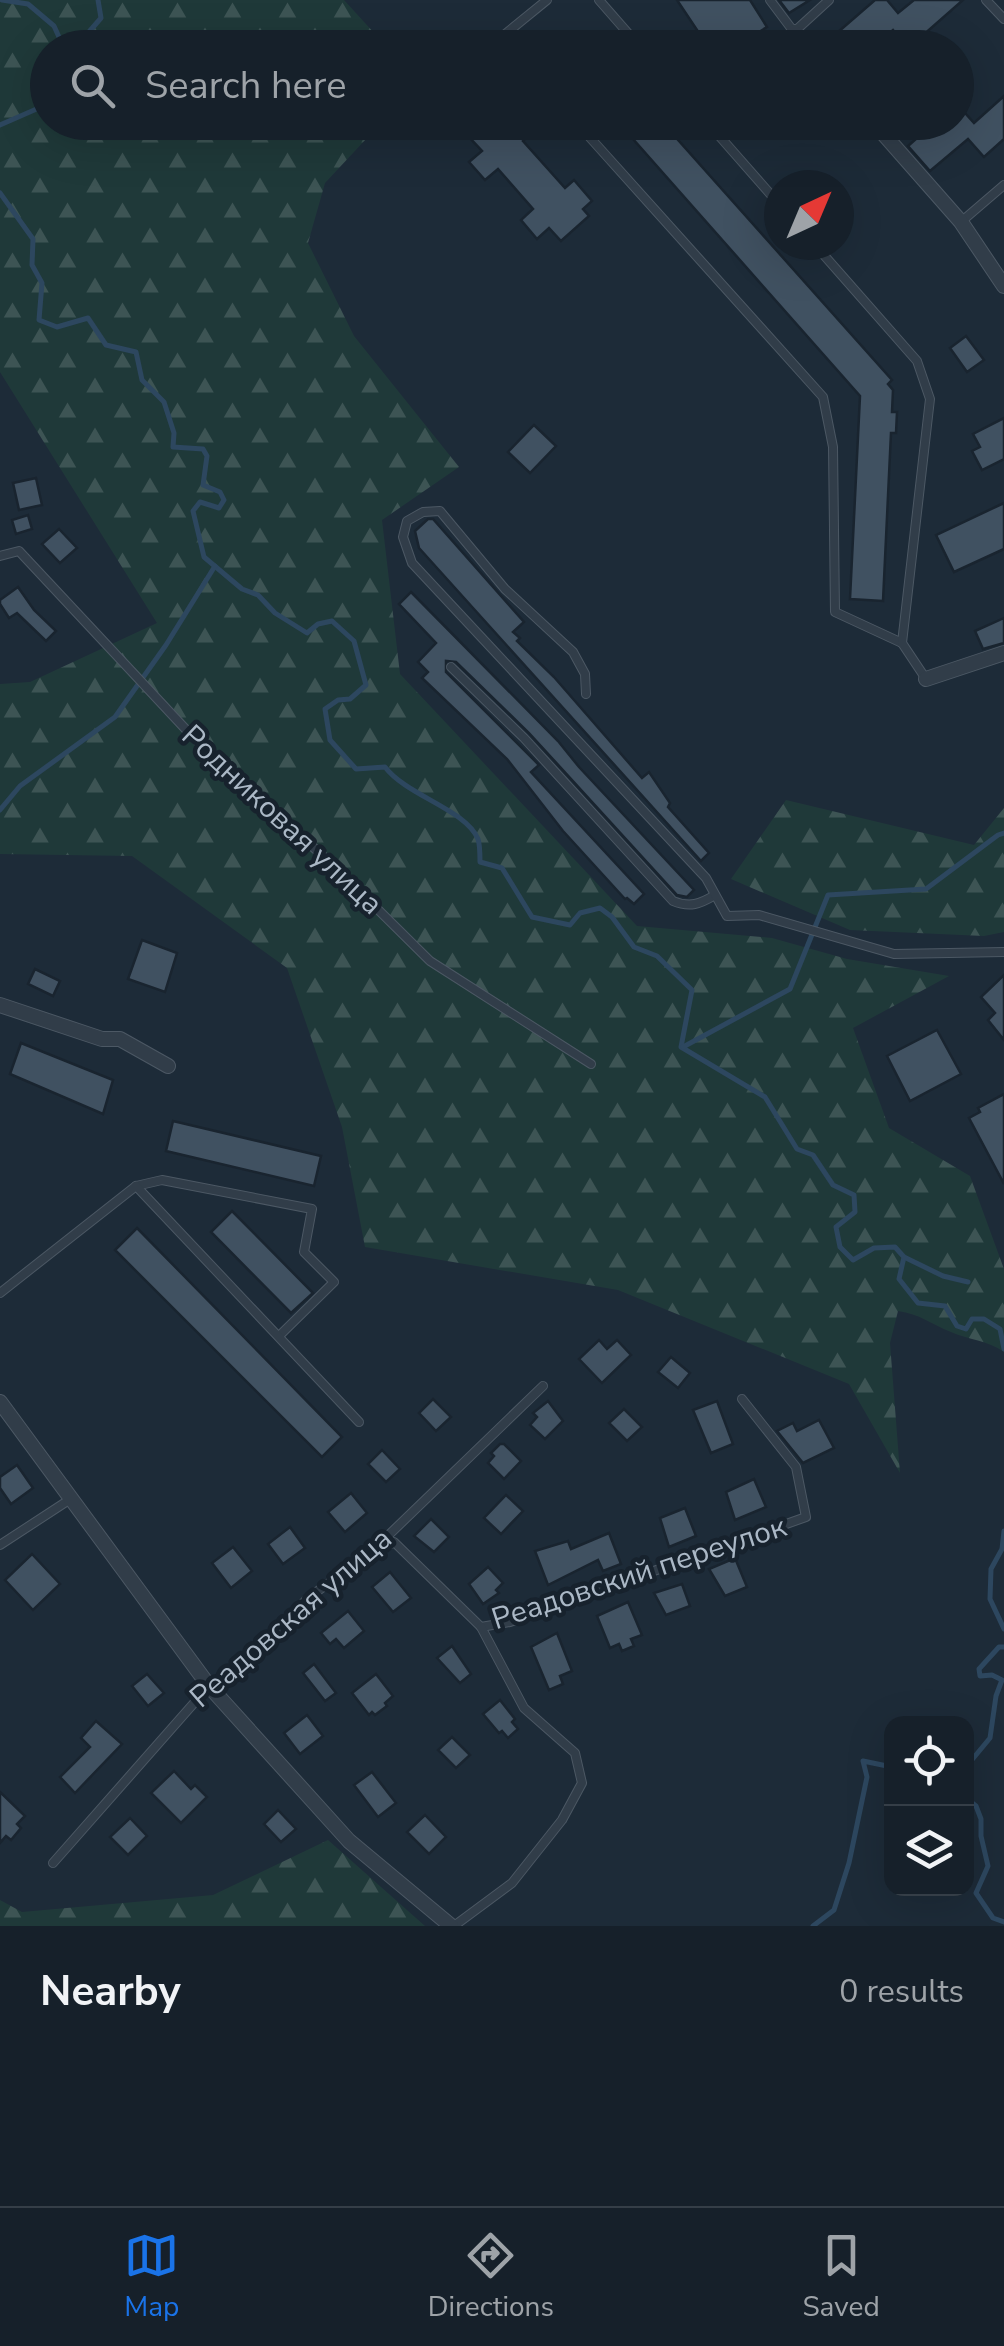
<!DOCTYPE html>
<meta charset="utf-8">
<style>
:root{--surface:#16202a;--page:#232d36;--text:#f1f3f6;--muted:#9ea3a8;--line:#353e47;--accent:#1a73e8}
body{margin:0;font-family:"Nunito Sans",sans-serif;background:var(--page);color:var(--text)}
.controls{position:absolute;right:30px;bottom:30px;display:grid;overflow:hidden;border-radius:20px;box-shadow:0 10px 40px #0002}
.controls button{width:90px;height:90px;display:grid;place-items:center;padding:0;border:0;border-bottom:2px solid var(--line);background:var(--surface);color:var(--text);font:50px sans-serif}
.compass{position:absolute;left:764px;top:170px;width:90px;height:90px;border-radius:50%;background:var(--surface);box-shadow:0 10px 40px #0002;rotate:44deg}
.list{margin:0;padding:0;list-style:none}
h2{display:flex;justify-content:space-between;align-items:center;height:130px;margin:0;padding:0 40px;font-size:42px}
h2 small{font-size:32px;font-weight:400;color:var(--muted)}
.icon{flex:none;width:55px;height:55px;fill:none;stroke:currentColor;stroke-width:2;stroke-linecap:round;stroke-linejoin:round}
.map{position:relative;flex:none;width:1004px;height:1926px;overflow:hidden}
.search{position:absolute;background:var(--surface);box-shadow:0 10px 40px #0002;left:30px;right:30px;top:30px;height:110px;display:flex;align-items:center;gap:25px;box-sizing:border-box;padding:0 35px;border-radius:55px;color:var(--muted);font-size:38px}
.sheet{height:280px;background:var(--surface)}
nav{display:flex;justify-content:space-around;align-items:center;box-sizing:border-box;height:140px;border-top:2px solid var(--line);background:var(--surface);font-size:28px;color:var(--muted)}
nav a{display:grid;justify-items:center;gap:5px}
nav .on{color:var(--accent)}
.map>svg:first-child{display:block}
.forest{fill:url(#forest-firs)}
.lines{fill:none;stroke-linecap:round;stroke-linejoin:round}
.stream{stroke:#2d475f;stroke-width:5}
.building{fill:#405161;stroke:#19242f;stroke-width:2.5}
.lane-casing{stroke:#4c5864;stroke-width:10}
.street-casing{stroke:#4c5864;stroke-width:16}
.lane{stroke:#313d49;stroke-width:8}
.street{stroke:#313d49;stroke-width:14}
.labels{text-anchor:middle;dominant-baseline:central;stroke-width:9;stroke-linejoin:round;paint-order:stroke}
.street-label{font-size:30px;fill:#abb8c6;stroke:#17222d}
</style>
<div class="map">
<svg width="1004" height="1926" viewBox="0 0 1004 1926">
<defs>
<pattern id="forest-firs" width="22" height="20" patternUnits="userSpaceOnUse" patternTransform="scale(2.5)"><rect width="22" height="20" fill="#1f3939"/><path d="M5 1l3.5 6h-7zM16 11l3.5 6h-7z" fill="#3d5454"/></pattern>
</defs>
<rect width="100%" height="100%" fill="#1d2b38"/>
<g class="forest">
<path d="M0,0H344L376,35L382,47L48,48V122L381,123L325,183L308,243L354,336L459,467L382,520L400,674L637,926L772,938L847,959L949,976L853,1028L889,1128L970,1176L1004,1269V1352C987,1340 969,1340 951,1332C931,1324 920,1314 898,1311L890,1343L900,1473L849,1384L618,1290L365,1247L342,1127L287,968L132,856L0,854V684L30,682L157,623L0,372Z"/>
<path d="M786,800L974,845L1004,808V932L984,936L850,930L731,879Z"/>
<path d="M328,1840L425,1926H0V1900L22,1912L213,1895Z"/>
</g>
<g class="lines">
<g class="stream">
<path d="M2,0L28,4L54,26L64,48"/>
<path d="M75,48L101,18L98,0"/>
<path d="M0,125L48,104"/>
<path d="M0,193L33,239L32,265L42,283L39,320L57,327L88,318L106,345L136,352L142,380L164,402L174,433L173,447L203,449L207,456L203,485L220,492L224,500L219,508L200,502L193,511L204,557L242,589L258,595L275,613L307,633L318,624L332,621L354,641L366,685L350,699L338,700L325,709L330,740L356,769L385,767C407,796 465,809 478,839C480,845 480,856 480,862L502,868L532,917L570,925L580,913L600,908L612,917L634,947L657,956L692,990L681,1047L765,1097L797,1149L813,1155L833,1185L854,1195L855,1212L836,1227L840,1247L853,1260L874,1248L895,1247L904,1257L899,1279L918,1303L945,1306L957,1326L966,1329L972,1319H984L1000,1329L1004,1349"/>
<path d="M0,810L20,786L115,717L166,645L215,566"/>
<path d="M683,1047L790,989L828,895L926,889L998,835L1004,833"/>
<path d="M904,1257L943,1276L968,1282"/>
<path d="M1004,1531L1002,1549L991,1569L990,1599L1004,1629"/>
<path d="M966,1767L990,1738L996,1696L1002,1680L992,1675L980,1676L979,1669L999,1647H1004"/>
<path d="M966,1798L976,1806L981,1819V1836L988,1866L976,1893L993,1918L1004,1922"/>
<path d="M813,1926L834,1910L849,1863L867,1777L863,1761L892,1767"/>
</g>
</g>
<g class="building">
<path d="M677,0H750L767,27L733,48H709Z"/>
<path d="M779,0H810L789,13Z"/>
<path d="M875,0H887L898,13L914,0H963L921,37L930,48H908L893,30L872,48H837L830,39Z"/>
<path d="M1004,96V139L984,157L968,139L930,171L908,146L935,122H956V103L974,123Z"/>
<path d="M488,122H522L531,133L523,141L565,188L574,180L592,201L583,209L589,216L561,241L549,228L537,239L521,220L533,209L498,169L485,180L469,162L482,151L470,138Z"/>
<path d="M618,122H662L892,380L888,384L893,390L892,412H897L896,433H891L883,601L850,599L860,396Z"/>
<path d="M966,336L984,360L967,372L950,348Z"/>
<path d="M1004,418V459L982,470L972,451L980,447L973,434Z"/>
<path d="M534,425L556,446L530,473L508,452Z"/>
<path d="M36,478L42,505L19,510L13,483Z"/>
<path d="M1004,503V549L954,572L936,535Z"/>
<path d="M28,515L32,529L16,534L12,520Z"/>
<path d="M428,519H433L524,622L513,632L520,638L517,641L554,677L642,778L649,772L670,803L668,807L709,853L701,861L419,548L415,531Z"/>
<path d="M59,529L77,548L60,563L42,544Z"/>
<path d="M18,587L34,610L56,631L46,641L17,613L9,618L0,604V600Z"/>
<path d="M411,592L558,741L579,767L694,890L687,897L677,895L529,733L456,662L446,661V672L539,765L531,772L644,894L634,904L627,898L625,899L563,831L507,759L422,678L428,672L418,662L436,643L399,604Z"/>
<path d="M1004,618V643L983,649L975,631Z"/>
<path d="M142,940L177,953L165,992L128,979Z"/>
<path d="M35,969L60,981L53,996L28,984Z"/>
<path d="M1004,975V1040L988,1020L995,1013L981,997Z"/>
<path d="M937,1030L961,1074L910,1101L887,1056Z"/>
<path d="M21,1043L113,1080L103,1114L10,1074Z"/>
<path d="M1004,1094V1184L969,1118L980,1112L978,1108Z"/>
<path d="M173,1121L321,1156L314,1186L166,1151Z"/>
<path d="M232,1211L313,1293L291,1313L211,1232Z"/>
<path d="M137,1228L342,1437L322,1457L115,1250Z"/>
<path d="M599,1340L607,1349L617,1340L631,1355L602,1383L579,1359Z"/>
<path d="M671,1357L690,1373L678,1388L658,1372Z"/>
<path d="M433,1399L451,1417L436,1431L419,1413Z"/>
<path d="M548,1401L563,1421L545,1439L530,1425L537,1417L533,1413Z"/>
<path d="M717,1401L733,1444L711,1453L693,1410Z"/>
<path d="M624,1409L642,1427L627,1441L609,1423Z"/>
<path d="M819,1420L834,1448L803,1463L777,1431L793,1423L797,1431Z"/>
<path d="M500,1444H504L521,1461L504,1479L488,1463L494,1456L491,1453Z"/>
<path d="M382,1450L400,1469L386,1482L368,1464Z"/>
<path d="M17,1465L33,1488L11,1504L0,1488V1477Z"/>
<path d="M754,1479L766,1507L735,1520L726,1492Z"/>
<path d="M351,1493L367,1513L345,1532L328,1512Z"/>
<path d="M506,1495L523,1511L501,1534L484,1518Z"/>
<path d="M685,1508L696,1536L669,1547L660,1518Z"/>
<path d="M431,1519L449,1537L434,1552L414,1536Z"/>
<path d="M290,1527L305,1548L283,1564L268,1544Z"/>
<path d="M609,1533L621,1564L603,1571L598,1560L548,1585L535,1551L568,1541L571,1549Z"/>
<path d="M233,1547L252,1571L231,1588L212,1563Z"/>
<path d="M32,1554L60,1584L33,1610L5,1580Z"/>
<path d="M735,1558L747,1587L725,1596L709,1569Z"/>
<path d="M488,1567L503,1583L496,1590L499,1593L483,1604L469,1584Z"/>
<path d="M390,1572L411,1598L393,1612L372,1587Z"/>
<path d="M682,1584L690,1606L666,1615L654,1593Z"/>
<path d="M628,1602L642,1635L631,1639L634,1646L622,1651L619,1644L610,1648L597,1616Z"/>
<path d="M348,1611L364,1631L344,1648L336,1639L330,1644L321,1633Z"/>
<path d="M557,1633L572,1671L560,1676L563,1684L549,1690L531,1647Z"/>
<path d="M452,1646L471,1674L460,1683L437,1658Z"/>
<path d="M314,1664L336,1693L325,1701L303,1673Z"/>
<path d="M147,1674L164,1693L148,1706L132,1686Z"/>
<path d="M376,1674L393,1696L385,1703L387,1706L375,1715L372,1712L369,1715L352,1693Z"/>
<path d="M500,1700L515,1719L512,1722L518,1729L508,1738L502,1731L499,1733L483,1714Z"/>
<path d="M307,1715L323,1736L300,1754L284,1733Z"/>
<path d="M96,1721L122,1744L75,1793L60,1777L90,1747L81,1738Z"/>
<path d="M452,1737L470,1755L456,1768L438,1750Z"/>
<path d="M174,1771L191,1789L195,1785L207,1797L181,1823L151,1793Z"/>
<path d="M372,1772L396,1803L378,1817L354,1785Z"/>
<path d="M0,1792L25,1816L17,1824L21,1828L11,1840L6,1836L0,1843Z"/>
<path d="M278,1810L296,1829L281,1842L264,1824Z"/>
<path d="M425,1815L446,1837L429,1854L407,1832Z"/>
<path d="M130,1818L147,1836L128,1855L110,1837Z"/>
</g>
<g class="lines">
<g class="lane-casing">
<g id="lane">
<path d="M599,0L641,48"/>
<path d="M770,0L794,32L829,0"/>
<path d="M986,0L1004,19"/>
<path d="M488,48L547,0"/>
<path d="M576,122L823,397L833,447L835,612L902,643"/>
<path d="M707,122L779,204"/>
<path d="M962,221L1004,185"/>
<path d="M815,245L917,361L930,399L902,643L926,679"/>
<path d="M0,556L19,551L192,736L338,870L430,961L591,1064"/>
<path d="M451,667L524,738L673,901C690,908 700,904 715,895"/>
<path d="M586,694L585,674L573,652L505,589L440,511L423,512L407,521L403,537L412,563L706,878L727,916L759,915L894,954L1004,952"/>
<path d="M136,1186L162,1180L312,1209L304,1252L334,1282L279,1336"/>
<path d="M0,1293L136,1186L359,1422"/>
<path d="M0,1545L72,1498"/>
<path d="M378,1550L394,1542L481,1627L510,1622L806,1517L796,1467L742,1399"/>
<path d="M53,1863L209,1686L250,1659L308,1598L369,1554L543,1386"/>
<path d="M454,1926L512,1883L562,1820L582,1783L575,1753L524,1708L481,1627"/>
</g>
</g>
<g class="street-casing">
<g id="street">
<path d="M794,32L808,48"/>
<path d="M873,122L961,222L1004,286"/>
<path d="M926,679L1004,653"/>
<path d="M0,1005L102,1039H120L168,1066"/>
<path d="M0,1402L209,1686L349,1841L451,1926"/>
</g>
</g>
<use href="#lane" class="lane"/>
<use href="#street" class="street"/>
</g>
<g class="labels">
<g class="street-label">
<text transform="translate(282 820) rotate(43)">Родниковая улица</text>
<text transform="translate(639 1573) rotate(-18)">Реадовский переулок</text>
<text transform="translate(291 1618) rotate(-41)">Реадовская улица</text>
</g>
</g>
</svg>
<div class="controls">
<button><svg class="icon" aria-label="locate" viewBox="0 0 24 24"><circle cx="12" cy="12" r="6"/><path d="M12 2v4M12 18v4M2 12h4M18 12h4"/></svg></button>
<button><svg class="icon" aria-label="layers" viewBox="0 0 24 24"><path d="M12 4l9 5-9 5-9-5zM3 14l9 5 9-5"/></svg></button>
</div>
<svg class="compass" viewBox="-18 -18 36 36"><path d="M0-13l5 13h-10z" fill="#e53935"/><path d="M0 13l5-13h-10z" fill="#9ea3a8"/></svg>
<div class="search"><svg class="icon" aria-label="search" viewBox="0 0 24 24"><circle cx="10" cy="10" r="6"/><path d="M15 15l6 6"/></svg>Search here</div>
</div>
<section class="sheet">
<h2>Nearby<small>0 results</small></h2>
<ul class="list">
</ul>
</section>
<nav>
<a class="on"><svg class="icon" aria-label="map" viewBox="0 0 24 24"><path d="M3 6l6-2 6 2 6-2v14l-6 2-6-2-6 2zM9 4v14M15 6v14"/></svg>Map</a>
<a><svg class="icon" aria-label="directions" viewBox="0 0 24 24"><path d="M12 3l9 9-9 9-9-9zM9 14v-3h6M13 9l2 2-2 2"/></svg>Directions</a>
<a><svg class="icon" aria-label="saved" viewBox="0 0 24 24"><path d="M7 4h10v16l-5-4-5 4z"/></svg>Saved</a>
</nav>
